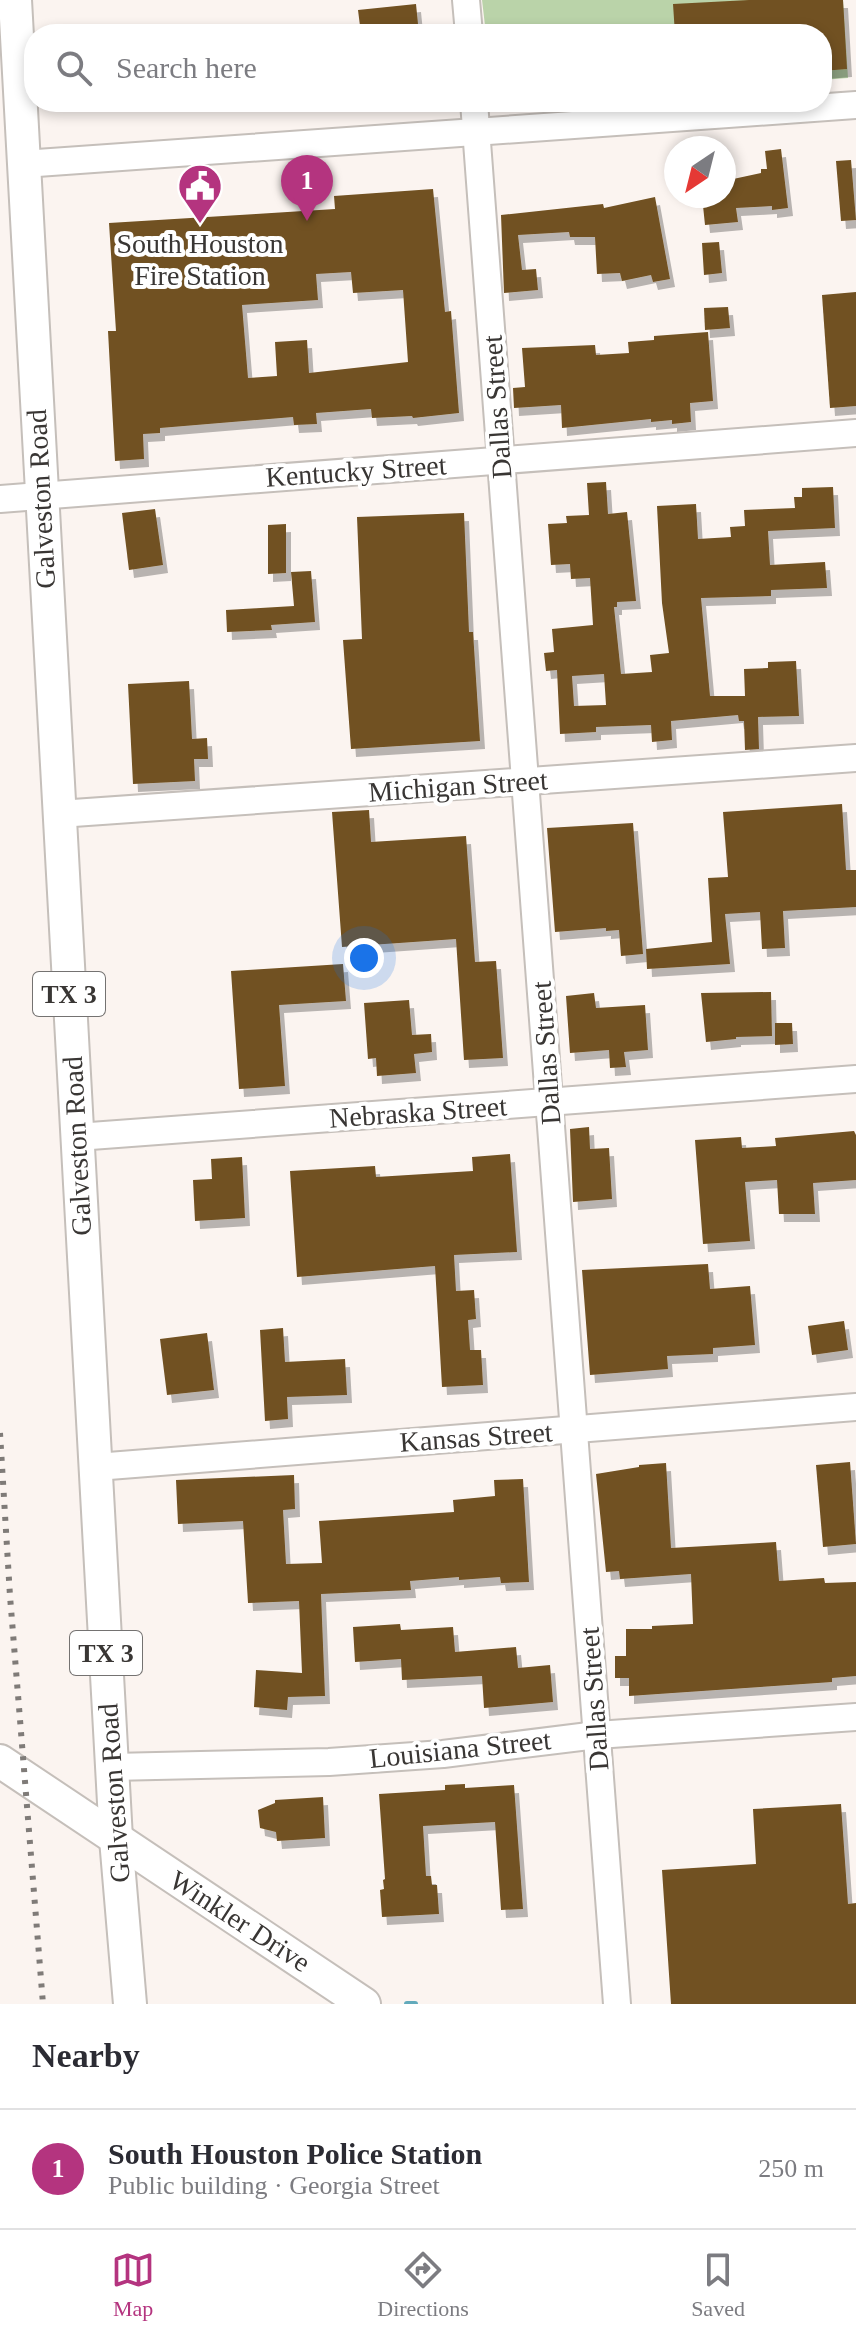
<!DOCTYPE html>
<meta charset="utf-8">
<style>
:root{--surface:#fff;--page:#f2f2f3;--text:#2b2b33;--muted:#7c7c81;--line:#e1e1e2;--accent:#b4347f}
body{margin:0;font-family:Georgia,serif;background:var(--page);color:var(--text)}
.compass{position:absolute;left:664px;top:136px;width:72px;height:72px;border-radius:50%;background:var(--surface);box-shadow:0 4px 12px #0003;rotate:215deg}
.you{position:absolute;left:364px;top:958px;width:28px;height:28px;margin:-20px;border:6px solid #fff;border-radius:50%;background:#1a73e8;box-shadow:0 0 0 12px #1a73e833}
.badge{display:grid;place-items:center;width:52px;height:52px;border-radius:50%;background:var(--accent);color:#fff;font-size:26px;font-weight:700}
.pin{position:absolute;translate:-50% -66px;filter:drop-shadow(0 2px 4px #0008)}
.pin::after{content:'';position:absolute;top:42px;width:28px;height:24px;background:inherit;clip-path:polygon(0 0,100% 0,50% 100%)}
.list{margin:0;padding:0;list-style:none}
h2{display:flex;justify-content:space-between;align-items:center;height:104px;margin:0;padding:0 32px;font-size:34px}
h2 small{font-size:26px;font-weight:400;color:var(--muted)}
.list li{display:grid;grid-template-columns:52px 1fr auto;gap:24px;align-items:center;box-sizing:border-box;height:120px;padding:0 32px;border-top:2px solid var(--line)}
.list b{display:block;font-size:30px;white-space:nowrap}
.list p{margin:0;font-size:26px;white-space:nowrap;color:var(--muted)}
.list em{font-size:26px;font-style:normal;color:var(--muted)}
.icon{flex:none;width:44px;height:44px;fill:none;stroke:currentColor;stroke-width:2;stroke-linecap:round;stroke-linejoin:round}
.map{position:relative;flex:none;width:856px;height:2004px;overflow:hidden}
.search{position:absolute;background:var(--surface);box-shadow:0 4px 12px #0003;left:24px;right:24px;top:24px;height:88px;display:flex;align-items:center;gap:20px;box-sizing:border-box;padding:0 28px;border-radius:32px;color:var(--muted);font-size:30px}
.sheet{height:224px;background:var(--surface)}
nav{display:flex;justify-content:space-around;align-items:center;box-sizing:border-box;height:112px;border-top:2px solid var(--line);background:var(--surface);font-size:22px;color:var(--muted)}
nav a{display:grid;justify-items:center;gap:4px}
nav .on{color:var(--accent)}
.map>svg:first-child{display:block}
.green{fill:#bad3a9}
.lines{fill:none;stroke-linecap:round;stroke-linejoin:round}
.stream{stroke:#62aabb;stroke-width:6}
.building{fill:#715121;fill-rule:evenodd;filter:url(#shadow)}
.minor-casing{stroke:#c5bfba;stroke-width:30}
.major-casing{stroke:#c5bfba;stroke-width:36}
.minor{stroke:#fff;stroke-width:26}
.major{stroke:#fff;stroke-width:32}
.rail{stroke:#7f7b78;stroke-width:6;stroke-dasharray:4 8;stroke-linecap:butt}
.labels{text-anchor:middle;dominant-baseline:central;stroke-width:8;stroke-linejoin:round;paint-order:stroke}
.shield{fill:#fff;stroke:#747271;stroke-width:2}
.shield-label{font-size:26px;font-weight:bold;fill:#393634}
.poi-label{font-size:28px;fill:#393634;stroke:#fff}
.street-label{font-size:28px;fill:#393634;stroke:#fff}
</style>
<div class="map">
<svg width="856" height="2004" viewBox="0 0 856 2004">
<defs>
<filter id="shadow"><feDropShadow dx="5" dy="8" stdDeviation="0" flood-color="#0004"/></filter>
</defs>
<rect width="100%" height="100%" fill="#fbf4f0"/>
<path class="green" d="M482,0H843L848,78L822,80V34H486Z"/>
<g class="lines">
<path class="stream" d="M407,2004H415"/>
</g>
<g class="building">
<path d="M749,0H843L847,69L822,71V34H808V28L775,31V34H675L673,4Z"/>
<path d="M416,4L418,24H414L415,34H361L358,10Z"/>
<path d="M781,149L788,208L772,210V206L736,208L738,222L705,225L702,196H724V181L761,173V169H767L765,151Z"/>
<path d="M851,160L856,220L841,221L836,161Z"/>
<path d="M433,189L445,312L451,311L459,413L413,418L412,416L372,418L371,409L316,413L317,424L294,425L293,417L160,428V433L143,434L144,459L115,461L108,331H116L109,223L335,209L334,196ZM351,272L353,293L403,290L408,362L309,373L307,340L275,342L277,376L248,378L242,305L318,300L316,274Z"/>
<path d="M655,197L670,279L653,282L651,275L622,281L620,273L597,274L595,237H570L569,232L518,235L522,270L536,269L538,290L504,293L501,215L603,204L604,208Z"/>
<path d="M719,242L722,273L704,275L702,243Z"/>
<path d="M856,292V406L830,408L822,295Z"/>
<path d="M728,307L730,328L705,330L704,308Z"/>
<path d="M708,332L713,401L690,403L691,422L672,424V420L651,422V419L562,428L561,405L514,408L513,388L525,387L522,348L595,345L596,355L629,353L628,342L654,340V336Z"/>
<path d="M606,482L608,514L627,512L636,601L617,602V607H614L621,674L652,672L650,655L669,653L662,603L657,506L696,504L698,539L731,537L730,527L745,526L744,510L795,508L794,497H802V488L833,487L835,528L768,531L770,565L825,562L827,588L771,590V596L701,598L710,696H745L744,669L768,668V662L796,661L799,716L758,717L759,749L745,750L744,721H739L738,715L671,721L672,740L652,742L651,725L596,727V732L560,734L557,670L546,671L544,653L554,652L552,629L593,625L590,578L571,579L570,564L551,565L548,524L567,523L566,516L589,515L587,483ZM604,674L606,705L574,706L572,676Z"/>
<path d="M155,509L163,565L129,570L122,513Z"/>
<path d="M464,513L469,632H473L480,741L351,749L343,640L362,639L357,517Z"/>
<path d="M286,524V573L268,574V525Z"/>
<path d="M311,571L315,622L271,625L272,630L227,632L226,610L294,606L291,572Z"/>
<path d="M189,681L192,739L207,738L208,759H194L195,781L133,784L128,684Z"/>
<path d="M842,804L846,870H856V907L783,911L785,948L762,949L760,912L725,914L730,964L647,969L646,949L712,942L708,878L728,877L723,812Z"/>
<path d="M369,810L371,842L466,836L475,962L496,961L503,1058L464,1060L456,939L342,947L332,812Z"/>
<path d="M633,823L643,954L621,956L619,930L606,931V928L555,932L547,828Z"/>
<path d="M343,964L346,1001L279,1005L285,1086L239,1089L231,971Z"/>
<path d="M771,992L772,1036L736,1037V1039L706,1042L701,993Z"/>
<path d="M594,993L596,1008L645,1005L648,1050L624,1052L626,1067L610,1068L609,1050L570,1053L566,996Z"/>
<path d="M409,1000L412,1035L431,1034L432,1052L414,1054L416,1073L377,1076L376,1058L368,1059L364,1003Z"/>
<path d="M775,1023H792L793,1044L775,1045Z"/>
<path d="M589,1127L590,1149L609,1148L612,1199L573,1202L570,1129Z"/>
<path d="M854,1131L856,1135V1180L813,1183L815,1214H779L777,1180L745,1182L750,1241L703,1244L695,1140L741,1137L742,1148L776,1146L775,1138Z"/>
<path d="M510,1154L517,1252L454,1255L456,1291L474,1290L476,1319L468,1320L470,1350H481L483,1385L442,1387L435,1266L297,1277L290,1171L375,1166L376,1177L473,1171L472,1157Z"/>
<path d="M242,1157L245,1218L195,1221L193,1180L212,1179L211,1159Z"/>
<path d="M708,1264L710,1289L750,1286L755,1345L713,1348V1354L667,1356L668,1369L590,1375L582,1270Z"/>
<path d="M844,1321L848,1350L812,1355L808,1326Z"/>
<path d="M283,1328L285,1362L345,1359L347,1395L287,1397L288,1419L265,1421L260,1330Z"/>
<path d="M207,1333L214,1390L167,1395L160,1339Z"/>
<path d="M850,1462L856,1544L823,1547L816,1465Z"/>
<path d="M666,1463L671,1548L776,1542L779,1581L824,1578L825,1583L856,1582V1676L832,1678V1682L629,1696V1678H615V1656H626V1629H652V1626L693,1624L691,1574L620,1579L619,1571L606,1572L596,1474L639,1467V1465Z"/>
<path d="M294,1475L295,1509L283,1510L286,1564L322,1563L319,1521L454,1512L453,1500L495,1496L494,1480L523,1479L529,1582L501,1583L500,1577L459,1580V1577L410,1581L411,1590L321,1594L325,1696L288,1697L287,1710L254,1707L256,1670L302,1673L299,1601L248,1603L243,1521L178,1524L176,1480Z"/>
<path d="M400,1624L401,1630L453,1627L455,1652L516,1647L518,1668L550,1665L553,1702L484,1708L482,1676L402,1680L401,1659L355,1662L353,1627Z"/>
<path d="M465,1784V1788L514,1785L523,1909L501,1910L495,1822L423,1826L426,1876H431L432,1885H437L439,1914L382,1917L380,1890L384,1889L383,1880L385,1879L379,1794L445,1790V1785Z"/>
<path d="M323,1797L325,1838L277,1841L276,1832L260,1828L258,1810L275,1803V1800Z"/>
<path d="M841,1804L848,1904L856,1903V2004H671L662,1870L756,1864L753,1809Z"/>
</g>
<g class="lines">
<g class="minor-casing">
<g id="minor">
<path d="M466,0L469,34"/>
<path d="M474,102L617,2004"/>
<path d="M23,164L856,105"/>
<path d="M0,499L856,433"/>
<path d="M59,814L856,758"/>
<path d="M77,1137L856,1079"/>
<path d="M96,1467L856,1407"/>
<path d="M112,1767L329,1762L443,1754L597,1735L856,1717"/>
</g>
</g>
<g class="major-casing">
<g id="major">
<path d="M15,0L116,1839L130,2004"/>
<path d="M0,1761L364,2004"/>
</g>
</g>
<use href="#minor" class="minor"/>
<use href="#major" class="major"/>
<path class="rail" d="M0,1433L10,1596L43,2004"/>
</g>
<defs>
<g id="civic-pin" transform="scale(2.3)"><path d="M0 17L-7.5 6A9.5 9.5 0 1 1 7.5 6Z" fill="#b4347f" stroke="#fff"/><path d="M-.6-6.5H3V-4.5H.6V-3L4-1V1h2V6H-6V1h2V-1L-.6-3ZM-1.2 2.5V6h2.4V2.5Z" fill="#fff"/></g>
</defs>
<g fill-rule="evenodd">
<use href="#civic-pin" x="200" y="186"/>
</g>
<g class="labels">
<g class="shield">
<rect x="33" y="972" width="72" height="44" rx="6"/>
<rect x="70" y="1631" width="72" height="44" rx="6"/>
</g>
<g class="shield-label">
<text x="69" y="994">TX 3</text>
<text x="106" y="1653">TX 3</text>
</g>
<g class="poi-label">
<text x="200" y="243">South Houston<tspan x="200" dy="32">Fire Station</tspan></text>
</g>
<g class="street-label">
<text transform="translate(497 407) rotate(-94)">Dallas Street</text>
<text transform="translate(356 471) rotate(-4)">Kentucky Street</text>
<text transform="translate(41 499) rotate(-93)">Galveston Road</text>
<text transform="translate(458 786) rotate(-4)">Michigan Street</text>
<text transform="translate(546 1053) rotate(-94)">Dallas Street</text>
<text transform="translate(418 1112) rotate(-4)">Nebraska Street</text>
<text transform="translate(77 1146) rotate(-93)">Galveston Road</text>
<text transform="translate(476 1437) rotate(-4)">Kansas Street</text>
<text transform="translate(594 1699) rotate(-94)">Dallas Street</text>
<text transform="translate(460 1749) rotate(-6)">Louisiana Street</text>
<text transform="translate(114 1793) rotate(-94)">Galveston Road</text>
<text transform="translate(240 1921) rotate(33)">Winkler Drive</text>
</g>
</g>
</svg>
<svg class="compass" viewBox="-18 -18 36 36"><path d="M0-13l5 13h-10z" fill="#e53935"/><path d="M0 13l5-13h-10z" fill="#7c7c81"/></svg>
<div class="you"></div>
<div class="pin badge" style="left:307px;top:221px">1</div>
<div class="search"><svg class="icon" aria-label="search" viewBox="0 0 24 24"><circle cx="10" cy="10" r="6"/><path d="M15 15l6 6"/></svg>Search here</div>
</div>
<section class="sheet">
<h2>Nearby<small></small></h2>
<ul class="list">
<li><span class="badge">1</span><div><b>South Houston Police Station</b><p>Public building · Georgia Street</p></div><em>250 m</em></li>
</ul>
</section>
<nav>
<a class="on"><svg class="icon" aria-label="map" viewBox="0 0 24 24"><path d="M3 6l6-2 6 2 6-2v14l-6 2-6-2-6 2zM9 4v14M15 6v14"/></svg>Map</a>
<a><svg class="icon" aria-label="directions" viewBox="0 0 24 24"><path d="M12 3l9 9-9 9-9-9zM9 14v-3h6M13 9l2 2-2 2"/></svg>Directions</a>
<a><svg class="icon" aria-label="saved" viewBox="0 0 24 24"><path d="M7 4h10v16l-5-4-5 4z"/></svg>Saved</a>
</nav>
